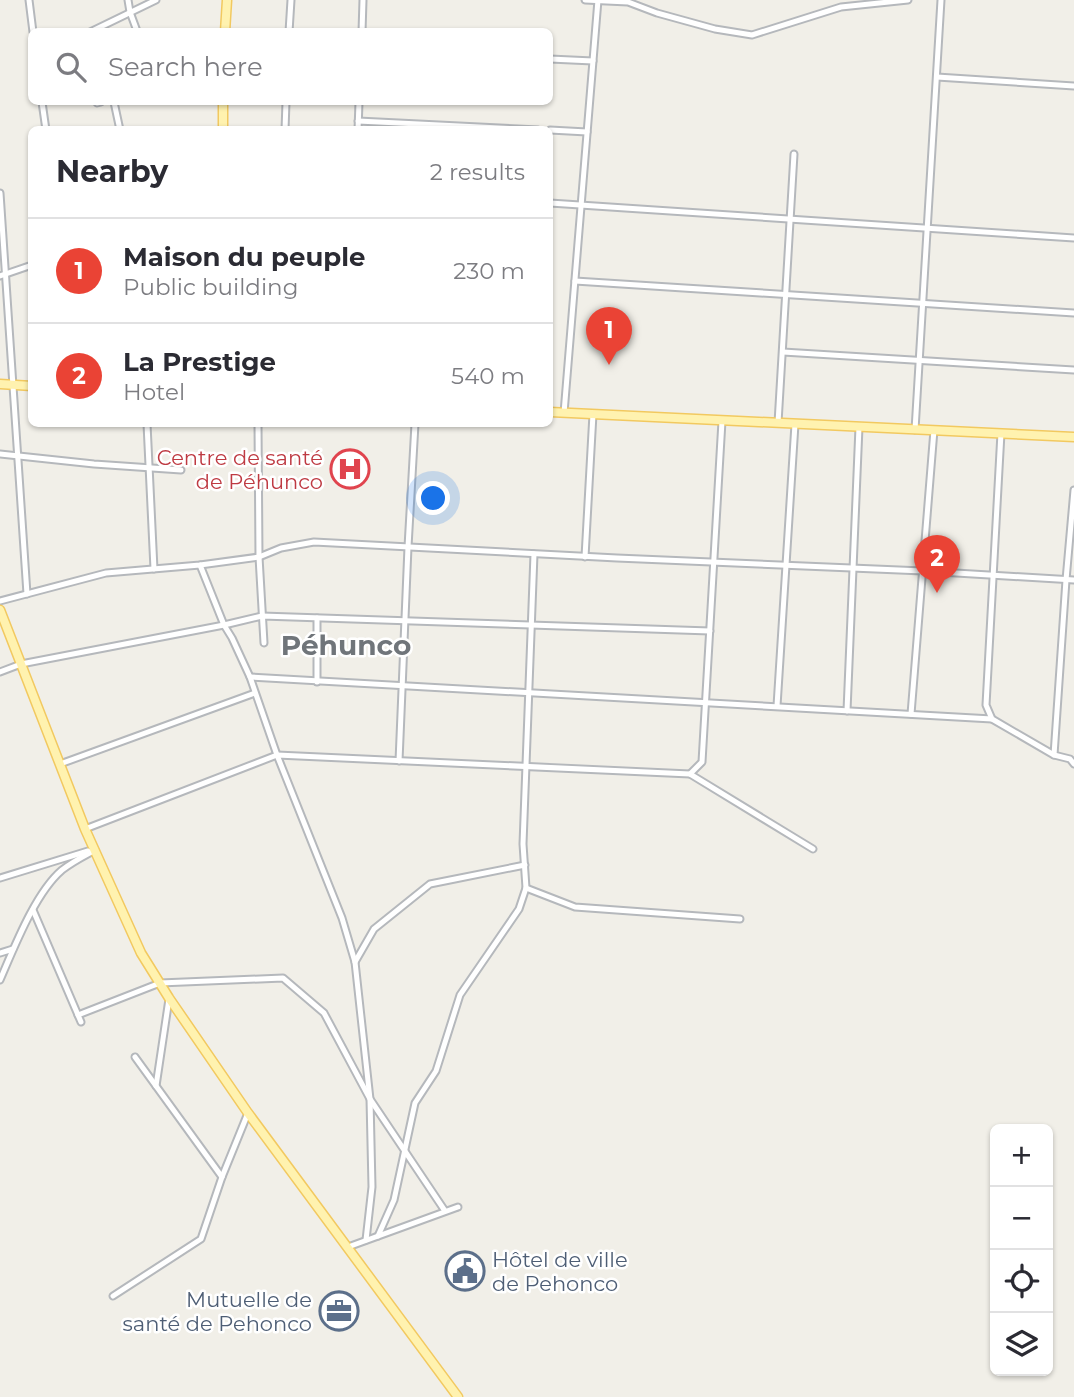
<!DOCTYPE html>
<meta charset="utf-8">
<style>
:root{--surface:#fff;--page:#f2f2f3;--text:#2b2b33;--muted:#7c7c81;--line:#e1e1e2;--accent:#ea4335}
body{margin:0;font-family:Montserrat,sans-serif;background:var(--page);color:var(--text)}
.controls{position:absolute;right:21px;bottom:21px;display:grid;overflow:hidden;border-radius:10px;box-shadow:0 2px 5px #0004}
.controls button{width:63px;height:63px;display:grid;place-items:center;padding:0;border:0;border-bottom:2px solid var(--line);background:var(--surface);color:var(--text);font:35px sans-serif}
.you{position:absolute;left:434px;top:499px;width:24px;height:24px;margin:-18px;border:5px solid #fff;border-radius:50%;background:#1a73e8;box-shadow:0 0 0 10px #1a73e833}
.badge{display:grid;place-items:center;width:46px;height:46px;border-radius:50%;background:var(--accent);color:#fff;font-size:23px;font-weight:700}
.pin{position:absolute;translate:-50% -58px;filter:drop-shadow(0 2px 4px #0008)}
.pin::after{content:'';position:absolute;top:37px;width:24px;height:21px;background:inherit;clip-path:polygon(0 0,100% 0,50% 100%)}
.list{margin:0;padding:0;list-style:none}
h2{display:flex;justify-content:space-between;align-items:center;height:91px;margin:0;padding:0 28px;font-size:30px}
h2 small{font-size:23px;font-weight:400;color:var(--muted)}
.list li{display:grid;grid-template-columns:46px 1fr auto;gap:21px;align-items:center;box-sizing:border-box;height:105px;padding:0 28px;border-top:2px solid var(--line)}
.list b{display:block;font-size:26px;white-space:nowrap}
.list p{margin:0;font-size:23px;white-space:nowrap;color:var(--muted)}
.list em{font-size:23px;font-style:normal;color:var(--muted)}
.icon{flex:none;width:38px;height:38px;fill:none;stroke:currentColor;stroke-width:2;stroke-linecap:round;stroke-linejoin:round}
.map{position:relative;flex:none;width:1074px;height:1397px;overflow:hidden}
.search{position:absolute;background:var(--surface);box-shadow:0 2px 5px #0004;left:28px;top:28px;width:525px;height:77px;display:flex;align-items:center;gap:18px;box-sizing:border-box;padding:0 24px;border-radius:10px;color:var(--muted);font-size:26px}
.panel{position:absolute;background:var(--surface);box-shadow:0 2px 5px #0004;left:28px;top:126px;width:525px;height:301px;border-radius:10px}
.map>svg:first-child{display:block}
.lines{fill:none;stroke-linecap:round;stroke-linejoin:round}
.street-casing{stroke:#b5b8bc;stroke-width:9}
.primary-casing{stroke:#f2c960;stroke-width:11}
.street{stroke:#fff;stroke-width:5}
.primary{stroke:#fff2af;stroke-width:8}
.labels{text-anchor:middle;dominant-baseline:central;stroke-width:5;stroke-linejoin:round;paint-order:stroke}
.health-label{font-size:21px;fill:#be3a42;stroke:#fff;text-anchor:end}
.service-label{font-size:21px;fill:#4e5e75;stroke:#fff;text-anchor:start}
.district-label{font-size:28px;font-weight:bold;fill:#70757a;stroke:#fff}
</style>
<div class="map">
<svg width="1074" height="1397" viewBox="0 0 1074 1397">
<rect width="100%" height="100%" fill="#f1efe8"/>
<g class="lines">
<g class="street-casing">
<g id="street">
<path d="M29,0L33,32"/>
<path d="M128,0L130,12L137,31"/>
<path d="M585,0L628,2L657,13L715,29L752,35L841,7L908,0"/>
<path d="M90,32L156,0"/>
<path d="M289,32L291,0"/>
<path d="M362,32L363,0"/>
<path d="M550,59L593,61"/>
<path d="M937,77L1074,86"/>
<path d="M42,102L46,130"/>
<path d="M114,102L120,130"/>
<path d="M97,103L101,102"/>
<path d="M358,121L538,130"/>
<path d="M285,130L286,102"/>
<path d="M358,130L359,102"/>
<path d="M550,130L587,132"/>
<path d="M0,193L27,594"/>
<path d="M550,203L1074,238"/>
<path d="M0,276L32,265"/>
<path d="M575,281L1074,313"/>
<path d="M783,352L1074,370"/>
<path d="M564,413L598,0"/>
<path d="M778,423L794,154"/>
<path d="M147,424L154,569"/>
<path d="M258,424L259,557L264,643"/>
<path d="M915,430L941,0"/>
<path d="M0,454L94,464L181,470"/>
<path d="M585,557L593,414"/>
<path d="M200,565L224,625L232,638L250,677L277,755L342,918L355,962L370,1099L372,1187L366,1240"/>
<path d="M0,601L106,573L200,565L259,557L281,548L314,542L617,558L923,571L1074,580"/>
<path d="M317,618V682"/>
<path d="M0,672L21,664L224,625L262,616L710,631"/>
<path d="M250,677L992,719L1054,755L1070,759L1074,764"/>
<path d="M777,706L795,424"/>
<path d="M847,711L859,427"/>
<path d="M911,714L934,430"/>
<path d="M992,719L986,705L1001,433"/>
<path d="M1054,755L1066,580L1074,490"/>
<path d="M399,761L408,547L415,424"/>
<path d="M60,764L255,693"/>
<path d="M690,774L702,762L722,421"/>
<path d="M85,829L277,755L690,774L813,849"/>
<path d="M0,878L88,851"/>
<path d="M526,888L575,907L740,919"/>
<path d="M33,910L81,1022"/>
<path d="M0,953L13,949"/>
<path d="M355,962L374,929L430,884L525,865"/>
<path d="M0,980C14,948 35,893 62,870C72,862 84,856 95,850"/>
<path d="M78,1015L160,983L283,978L324,1013L370,1099L445,1211"/>
<path d="M135,1057L222,1177"/>
<path d="M156,1086L169,999"/>
<path d="M378,1236L394,1200L415,1103L436,1071L460,995L519,909L526,888L523,844L534,554"/>
<path d="M348,1247L458,1207"/>
<path d="M113,1296L201,1239L222,1177L248,1113"/>
</g>
</g>
<g class="primary-casing">
<g id="primary">
<path d="M225,32L227,0"/>
<path d="M223,130V102"/>
<path d="M0,384L32,386"/>
<path d="M550,412L1074,437"/>
<path d="M0,610L85,829L141,953L169,998L248,1113L458,1397"/>
</g>
</g>
<use href="#street" class="street"/>
<use href="#primary" class="primary"/>
</g>
<defs>
<g id="hospital-ring" transform="scale(2.0125)"><circle r="9.5" fill="#fff" stroke="#e0444e" stroke-width="1.5"/><path d="M-5-5h3v3.5h4V-5h3V5h-3V1.5h-4V5h-3Z" fill="#e0444e"/></g>
<g id="civic-ring" transform="scale(2.0125)"><circle r="9.5" fill="#fff" stroke="#5c6f8a" stroke-width="1.5"/><path d="M-.6-6.5H3V-4.5H.6V-3L4-1V1h2V6H-6V1h2V-1L-.6-3ZM-1.2 2.5V6h2.4V2.5Z" fill="#5c6f8a"/></g>
<g id="office-ring" transform="scale(2.0125)"><circle r="9.5" fill="#fff" stroke="#5c6f8a" stroke-width="1.5"/><path d="M-6-3h4V-5.5h4V-3h4V5H-6ZM-1-4.5V-3h2v-1.5ZM-6 0V1H6V0Z" fill="#5c6f8a"/></g>
</defs>
<g fill-rule="evenodd">
<use href="#hospital-ring" x="350" y="469"/>
<use href="#civic-ring" x="465" y="1271"/>
<use href="#office-ring" x="339" y="1311"/>
</g>
<g class="labels">
<g class="health-label">
<text x="323" y="457">Centre de santé<tspan x="323" dy="24">de Péhunco</tspan></text>
</g>
<g class="service-label">
<text x="492" y="1259">Hôtel de ville<tspan x="492" dy="24">de Pehonco</tspan></text>
<text x="312" y="1299" text-anchor="end">Mutuelle de<tspan x="312" dy="24">santé de Pehonco</tspan></text>
</g>
<g class="district-label">
<text x="346" y="645">Péhunco</text>
</g>
</g>
</svg>
<div class="controls">
<button>+</button>
<button>−</button>
<button><svg class="icon" aria-label="locate" viewBox="0 0 24 24"><circle cx="12" cy="12" r="6"/><path d="M12 2v4M12 18v4M2 12h4M18 12h4"/></svg></button>
<button><svg class="icon" aria-label="layers" viewBox="0 0 24 24"><path d="M12 4l9 5-9 5-9-5zM3 14l9 5 9-5"/></svg></button>
</div>
<div class="you"></div>
<div class="pin badge" style="left:609px;top:365px">1</div>
<div class="pin badge" style="left:937px;top:593px">2</div>
<div class="search"><svg class="icon" aria-label="search" viewBox="0 0 24 24"><circle cx="10" cy="10" r="6"/><path d="M15 15l6 6"/></svg>Search here</div>
<section class="panel">
<h2>Nearby<small>2 results</small></h2>
<ul class="list">
<li><span class="badge">1</span><div><b>Maison du peuple</b><p>Public building</p></div><em>230 m</em></li>
<li><span class="badge">2</span><div><b>La Prestige</b><p>Hotel</p></div><em>540 m</em></li>
</ul>
</section>
</div>
